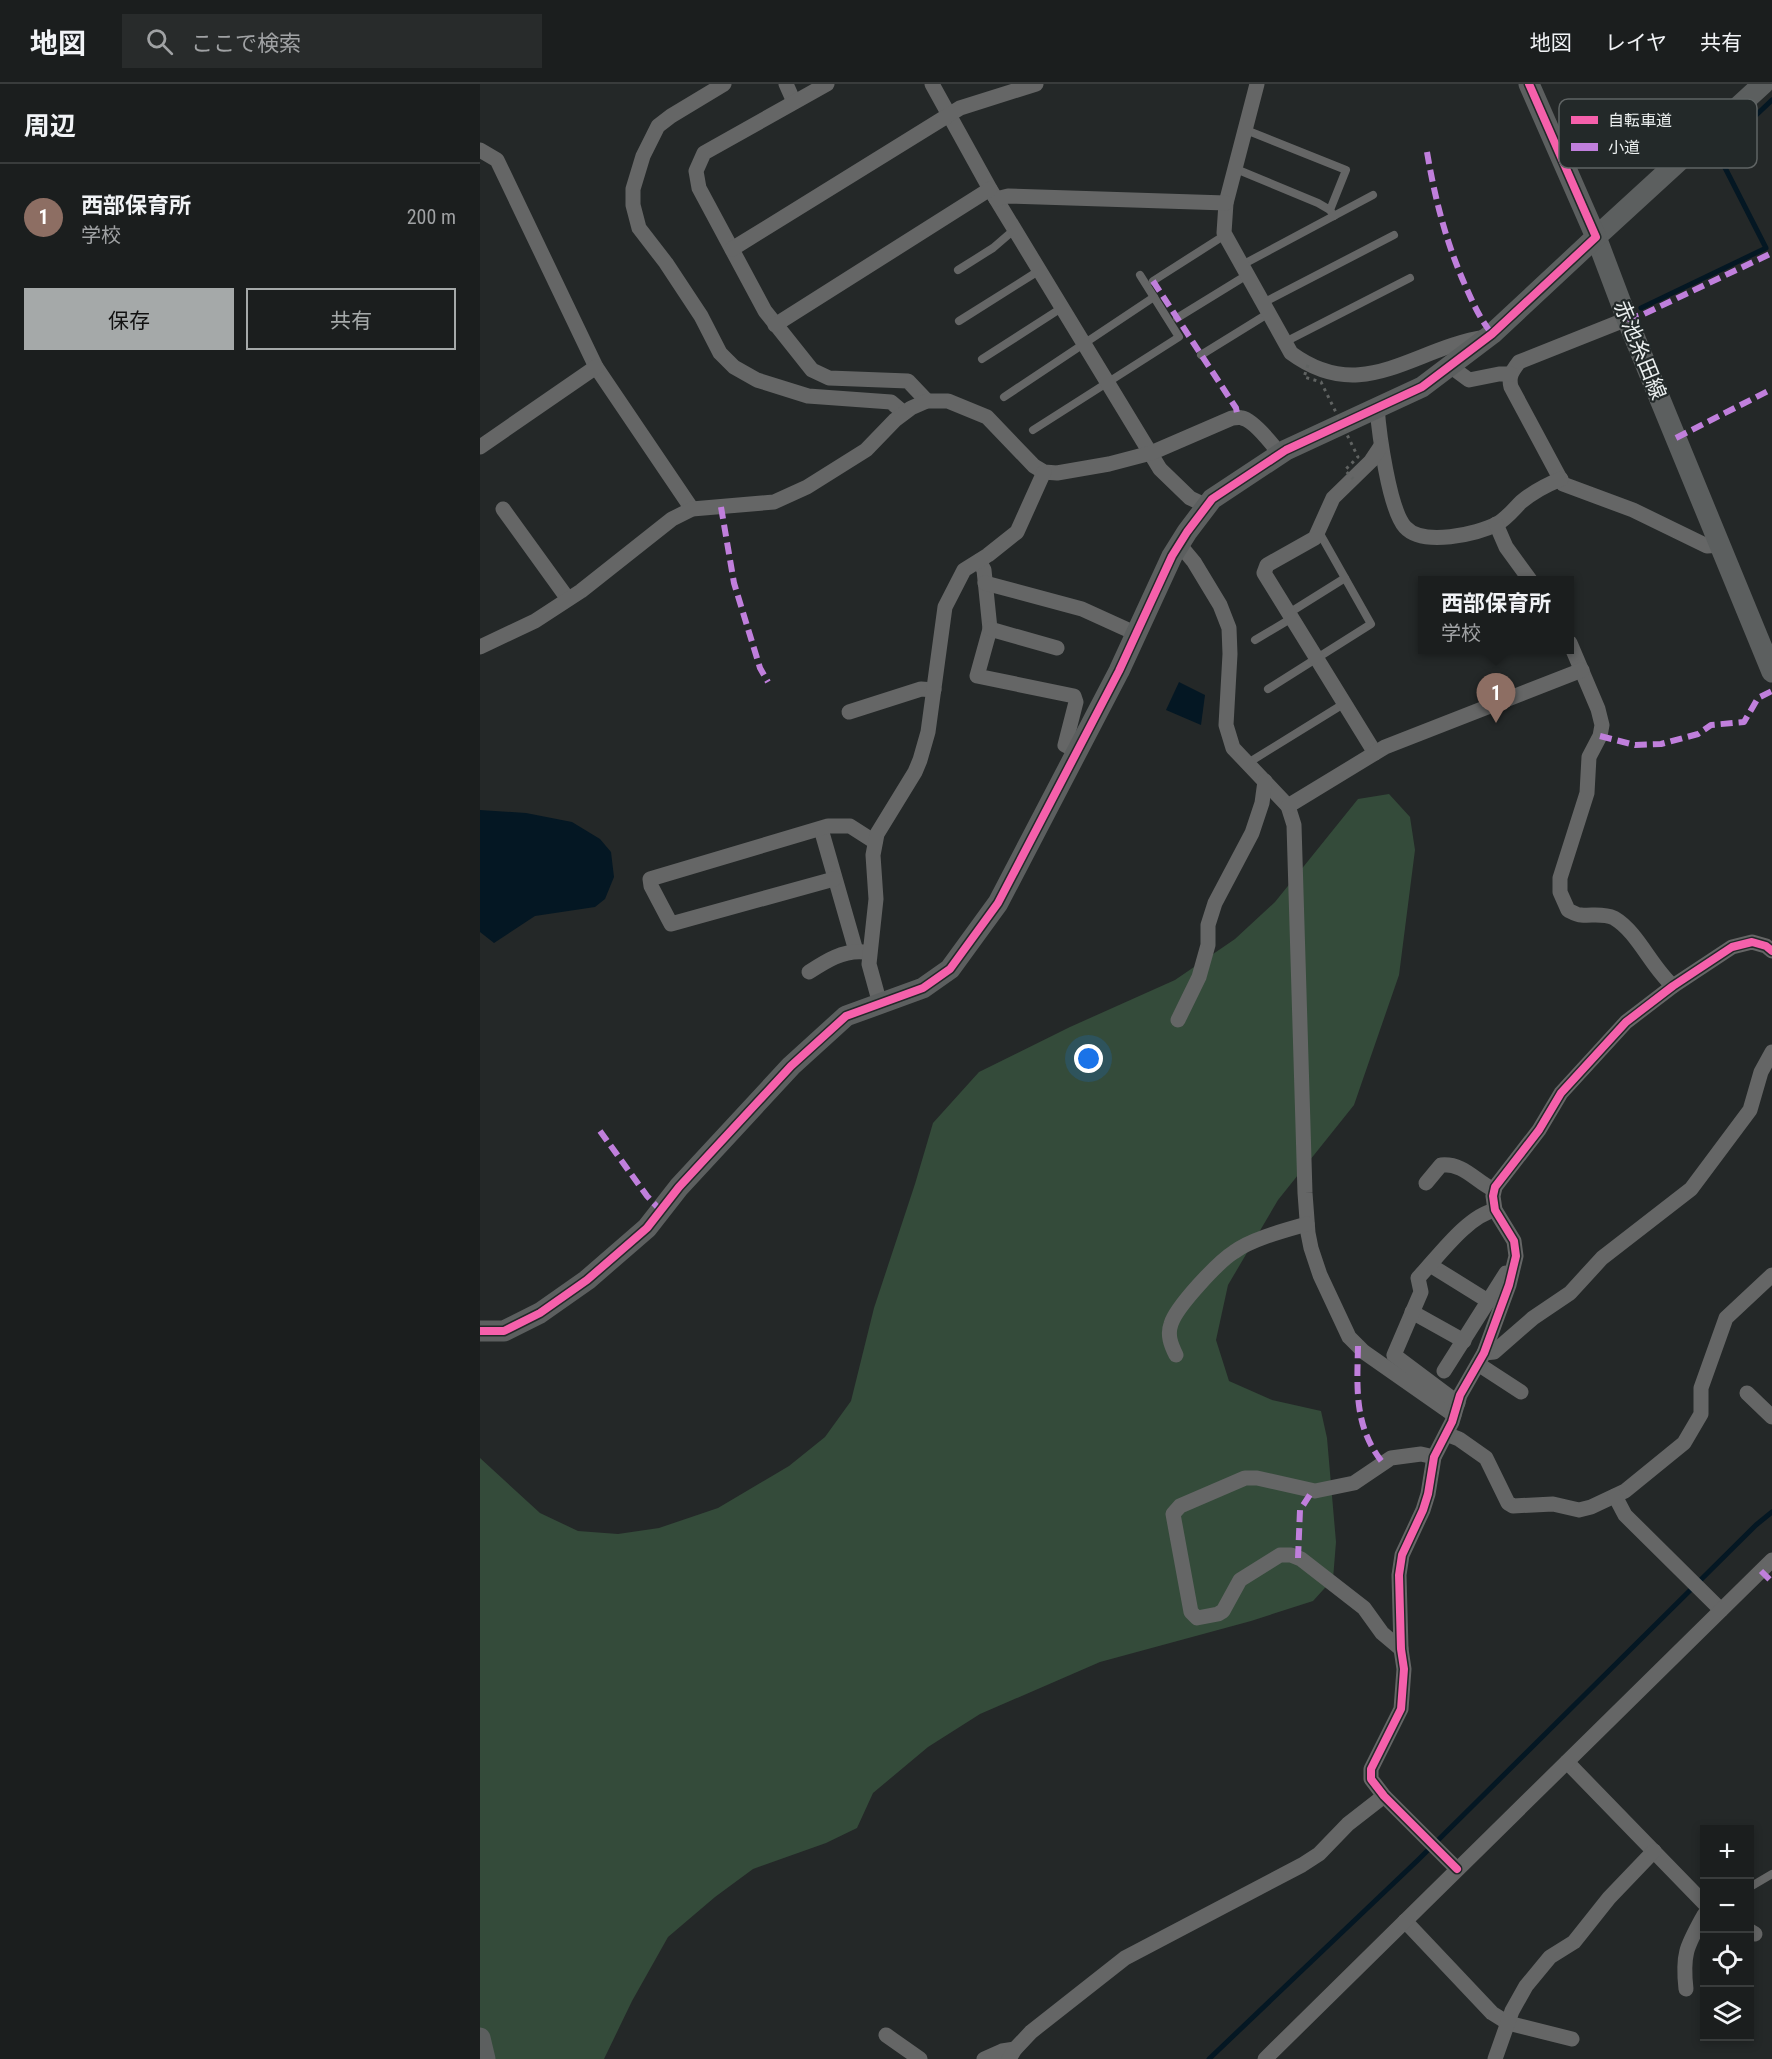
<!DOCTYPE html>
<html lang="ja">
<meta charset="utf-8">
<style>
:root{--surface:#1b1e1e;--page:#282b2b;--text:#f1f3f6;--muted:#a0a2a4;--line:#393c3c;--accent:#a5a9a9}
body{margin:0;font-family:"Roboto Condensed","Noto Sans JP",sans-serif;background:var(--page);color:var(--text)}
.controls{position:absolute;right:18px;bottom:18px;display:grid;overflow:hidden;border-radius:0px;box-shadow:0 3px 9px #0003}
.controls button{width:54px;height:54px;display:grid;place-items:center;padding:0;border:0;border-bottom:2px solid var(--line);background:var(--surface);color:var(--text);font:30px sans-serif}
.you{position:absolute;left:609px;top:975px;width:21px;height:21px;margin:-15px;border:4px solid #fff;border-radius:50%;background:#1a73e8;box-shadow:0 0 0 9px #1a73e833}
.badge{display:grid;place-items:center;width:39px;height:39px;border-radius:50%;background:var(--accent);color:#fff;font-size:20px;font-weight:700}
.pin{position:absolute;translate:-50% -50px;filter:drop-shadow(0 2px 3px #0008)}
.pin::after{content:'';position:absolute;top:32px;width:21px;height:18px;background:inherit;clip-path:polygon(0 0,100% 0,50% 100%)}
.popup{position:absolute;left:938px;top:492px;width:156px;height:78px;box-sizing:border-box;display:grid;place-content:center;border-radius:0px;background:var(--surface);filter:drop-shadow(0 2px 4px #0005);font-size:20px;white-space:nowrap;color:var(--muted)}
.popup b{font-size:22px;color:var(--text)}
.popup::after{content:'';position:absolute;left:50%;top:100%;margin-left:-12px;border:12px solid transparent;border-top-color:var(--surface)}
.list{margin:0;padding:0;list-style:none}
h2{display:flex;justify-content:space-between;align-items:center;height:78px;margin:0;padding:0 24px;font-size:26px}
h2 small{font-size:20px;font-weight:400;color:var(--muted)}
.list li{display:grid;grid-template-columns:39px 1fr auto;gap:18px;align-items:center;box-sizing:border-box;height:108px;padding:0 24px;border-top:2px solid var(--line)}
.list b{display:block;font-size:22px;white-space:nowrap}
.list p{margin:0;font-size:20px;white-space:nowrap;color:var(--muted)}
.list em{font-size:20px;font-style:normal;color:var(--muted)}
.actions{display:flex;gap:12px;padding:18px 24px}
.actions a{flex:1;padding:14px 0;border:2px solid var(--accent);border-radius:0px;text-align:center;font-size:21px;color:var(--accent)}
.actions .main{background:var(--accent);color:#111}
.icon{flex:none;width:33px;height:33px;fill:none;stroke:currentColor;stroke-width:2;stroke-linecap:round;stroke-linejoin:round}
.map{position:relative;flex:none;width:1292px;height:1975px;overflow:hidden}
header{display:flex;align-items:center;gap:36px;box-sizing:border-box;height:84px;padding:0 30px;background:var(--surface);border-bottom:2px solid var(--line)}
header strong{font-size:28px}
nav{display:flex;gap:33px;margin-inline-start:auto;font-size:21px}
.search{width:420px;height:54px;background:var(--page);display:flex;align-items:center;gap:15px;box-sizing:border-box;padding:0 21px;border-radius:0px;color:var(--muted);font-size:22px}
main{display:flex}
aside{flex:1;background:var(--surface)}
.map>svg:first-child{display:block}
.green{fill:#344b3a}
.water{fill:#041723}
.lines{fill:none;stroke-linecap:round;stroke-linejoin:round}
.stream{stroke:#041723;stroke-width:5}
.lane{stroke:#656666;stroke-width:8}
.street{stroke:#656666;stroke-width:15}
.secondary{stroke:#5c5f5f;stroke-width:21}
.path-bridge{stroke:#606362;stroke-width:3;stroke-dasharray:3 4.5;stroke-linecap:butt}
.quiet{stroke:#c07fdc;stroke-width:6;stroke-dasharray:12 6;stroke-linecap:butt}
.cycleway-casing{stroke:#232929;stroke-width:11}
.cycleway{stroke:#f560ab;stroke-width:8}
.labels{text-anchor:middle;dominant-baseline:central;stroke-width:4.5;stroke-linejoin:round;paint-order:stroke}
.street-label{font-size:21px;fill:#eaeeee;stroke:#232929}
.key{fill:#232929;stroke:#5f6464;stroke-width:1.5}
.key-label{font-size:16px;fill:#eaeeee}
</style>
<header>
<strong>地図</strong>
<div class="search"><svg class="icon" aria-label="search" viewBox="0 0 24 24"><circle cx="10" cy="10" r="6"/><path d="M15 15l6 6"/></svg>ここで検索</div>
<nav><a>地図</a><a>レイヤ</a><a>共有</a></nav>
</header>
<main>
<aside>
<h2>周辺<small></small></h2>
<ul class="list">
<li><span class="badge" style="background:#8d6e63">1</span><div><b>西部保育所</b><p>学校</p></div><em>200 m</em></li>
</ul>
<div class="actions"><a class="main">保存</a><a>共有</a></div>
</aside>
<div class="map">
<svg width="1292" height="1975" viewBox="0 0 1292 1975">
<rect width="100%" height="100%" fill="#242828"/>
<path class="green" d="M909,710L930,733L935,766L919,891L874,1021L798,1116L748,1201L736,1256L749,1297L792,1316L841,1327L847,1354L856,1458L853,1495L833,1517L771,1537L620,1578L500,1630L448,1663L393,1709L377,1744L346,1759L273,1785L235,1813L188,1853L152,1917L124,1975H0V1374L60,1429L98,1447L138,1450L179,1444L238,1424L309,1382L345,1353L371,1317L394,1224L435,1100L453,1039L499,988L590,943L695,896L755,855L795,818L878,715Z"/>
<g class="water">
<path d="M699,598L725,611L721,641L686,626Z"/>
<path d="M0,726L46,729L92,738L120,755L131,768L134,793L125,815L115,823L55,832L14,859L0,848Z"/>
</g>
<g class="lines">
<g class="stream">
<path d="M1161,224L1286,164L1237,68L1292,16"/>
<path d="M729,1975L938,1776L1276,1441L1292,1428"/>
</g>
<g class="lane">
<path d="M766,46L866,86L850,126L854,132"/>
<path d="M756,85L838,119L850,126"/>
<path d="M762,181L893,111"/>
<path d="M478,186L513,164L535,145"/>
<path d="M673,197L745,151"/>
<path d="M783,219L914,151"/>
<path d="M697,234L767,191"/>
<path d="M479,237L560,186"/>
<path d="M805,258L930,194"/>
<path d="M721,271L789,229"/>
<path d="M502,275L583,223"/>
<path d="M524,313L674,213"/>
<path d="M553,346L699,253L660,191"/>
<path d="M809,529L865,494"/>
<path d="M775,556L812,534"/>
<path d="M788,605L891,540L839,448"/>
<path d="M768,679L865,619"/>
<path d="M1270,1803L1292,1790"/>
</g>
<g class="street">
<path d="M244,0L191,32L178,42L163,72L153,105V121L159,144L186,179L221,232L240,269L254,283L277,296L328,312L411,318L424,329"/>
<path d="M306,0L314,18"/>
<path d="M347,0L224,69L216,87L219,104L285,227L332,286L349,294L428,297L447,317"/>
<path d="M452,0L510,105L680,385L710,414L727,422"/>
<path d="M777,0L746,119L744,149L811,269C883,322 933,264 1006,253"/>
<path d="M0,66L17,76L116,283L212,425"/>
<path d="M516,115L528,112L746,119"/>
<path d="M252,165L480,24L556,0"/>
<path d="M1147,235L1039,278C1033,286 1028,292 1031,303L1083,400L1153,426L1227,462L1241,461"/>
<path d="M295,241L510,105"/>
<path d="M970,282L989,296L1019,290H1031"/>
<path d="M897,323C899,349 909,425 925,443C943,463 997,450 1017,440C1027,434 1033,426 1041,418C1053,408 1066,401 1081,395"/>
<path d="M0,363L116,283"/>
<path d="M23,425L88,515"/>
<path d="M1016,440L1026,463L1050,496"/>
<path d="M699,460L714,478L740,521L749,544L750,570L746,641L753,664L808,722L814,741L825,1109L828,1149L831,1164L840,1191L869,1253L884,1268L974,1331"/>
<path d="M499,477L504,486L510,545L497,592L594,612L596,618L585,661L597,667"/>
<path d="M505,499L602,525L657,550"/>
<path d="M510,545L577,564"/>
<path d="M1090,559L1118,625L1122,641L1120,652L1109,673L1107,709L1080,794V808L1088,826C1092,828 1097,831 1101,831C1112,832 1123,829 1134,834C1158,848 1171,883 1193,902"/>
<path d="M0,563L55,537L101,507L192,435L212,425L294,418L327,403L386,366L415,336L431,324L447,317H468L507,333L554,382L564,388L577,389L629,380L671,369L752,334C755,334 759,333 762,334C773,336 793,361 800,370"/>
<path d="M369,628L441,605L454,606"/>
<path d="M895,669L784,489L787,481L835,454L853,414L891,377L901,362"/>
<path d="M808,722L905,663L1102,586"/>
<path d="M341,745L376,867"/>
<path d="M354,795L191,840L171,802L170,795L348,742H370L395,758"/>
<path d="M329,888C346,877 363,866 384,868"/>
<path d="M400,920L389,880L396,815L393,771L397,750L435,688L440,676L448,648L465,523L484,486L508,471L537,448L564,388"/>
<path d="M698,936L719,893L728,861V841L735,819L772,749L782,719L785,697"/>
<path d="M946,1099L961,1081C984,1079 995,1097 1014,1106"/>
<path d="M950,1181L1008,1217"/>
<path d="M932,1228L984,1257"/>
<path d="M1004,1269L1014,1268L1053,1234L1090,1209L1122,1174L1211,1105L1270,1026L1281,988L1292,968"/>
<path d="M696,1271C691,1261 687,1251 691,1240C696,1223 738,1178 754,1168C771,1155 806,1146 827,1140"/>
<path d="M998,1280L1041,1308"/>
<path d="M964,1287L1026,1189H1029"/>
<path d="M1267,1309L1292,1333"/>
<path d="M978,1319L914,1271L941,1208L938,1194C958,1173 987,1132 1015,1126"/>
<path d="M966,1350L979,1355L1006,1374L1028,1419L1033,1422L1073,1420L1099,1426L1111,1423L1145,1407L1204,1359L1221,1330V1304L1246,1234L1292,1191"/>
<path d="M1135,1412L1145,1431L1241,1526"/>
<path d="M921,1565L902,1549L884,1524L821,1475L811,1471H800L760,1496L743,1527L738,1530L717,1534L711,1528L693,1430L700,1422L765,1394H777L835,1407L874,1399L911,1374L941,1370L954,1373"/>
<path d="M1087,1678L1224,1819"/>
<path d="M977,1785L904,1712L891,1695V1685L921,1625L924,1585L921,1565L919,1491L922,1471L943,1426L948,1410L954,1373L972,1338L980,1311L1004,1269L1029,1201L1036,1172L1034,1157L1015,1126L1013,1112L1015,1103L1059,1046L1081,1009L1146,938L1193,902L1252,863L1272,858L1286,862L1292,867"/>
<path d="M925,1837L1012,1929L1028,1939L1092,1955"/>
<path d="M1270,1847L1275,1850"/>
<path d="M1206,1905C1202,1869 1207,1862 1224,1831"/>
<path d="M406,1951L440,1975"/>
<path d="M504,1975L522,1967L535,1965"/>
<path d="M529,1975L535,1965L551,1948L645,1874L822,1781L839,1770L868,1740L904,1712"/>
<path d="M785,1975L1292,1476"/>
<path d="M1015,1975L1032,1927L1046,1902L1070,1873L1094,1858L1129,1814L1174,1767"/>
</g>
<g class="secondary">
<path d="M1283,0L1116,153L1147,235L1292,588"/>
<path d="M0,1247H24L60,1229L107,1196L167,1144L199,1103L311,982L366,932L443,904L470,885L518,819L639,587L692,472L707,448L732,415L806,366L942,303L1012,250L1116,153L1049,0"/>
<path d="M0,1954L5,1975"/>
</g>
<path class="path-bridge" d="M828,281L824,293L841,298L878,373L865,386L873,395"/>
<g class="quiet">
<path d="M947,68C955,115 966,158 985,201C993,219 1000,235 1012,250"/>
<path d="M673,197L756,324L758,334"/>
<path d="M1147,235L1164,230L1292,169"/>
<path d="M1196,354L1292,305"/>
<path d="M241,423L254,499L280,584L288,598"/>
<path d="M1120,652L1155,661L1181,660L1218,650L1231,641L1264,638L1278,614L1292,607"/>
<path d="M120,1047L167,1112L181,1127"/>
<path d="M878,1262C877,1306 874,1343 903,1379"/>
<path d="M818,1474L820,1426L833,1406"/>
<path d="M1281,1487L1292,1498"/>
</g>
<g class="cycleway-casing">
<g id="cycleway">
<path d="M0,1247H24L60,1229L107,1196L167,1144L199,1103L311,982L366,932L443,904L470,885L518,819L639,587L692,472L707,448L732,415L806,366L942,303L1012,250L1116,153L1049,0"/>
<path d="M977,1785L904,1712L891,1695V1685L921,1625L924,1585L921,1565L919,1491L922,1471L943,1426L948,1410L954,1373L972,1338L980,1311L1004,1269L1029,1201L1036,1172L1034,1157L1015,1126L1013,1112L1015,1103L1059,1046L1081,1009L1146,938L1193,902L1252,863L1272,858L1286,862L1292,867"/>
</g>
</g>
<use href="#cycleway" class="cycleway"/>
</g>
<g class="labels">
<g class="street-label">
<text transform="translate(1160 266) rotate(68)">赤池糸田線</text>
</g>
</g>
<rect x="1079" y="15" width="198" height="69" rx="9" class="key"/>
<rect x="1091" y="32" width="27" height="8" fill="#f560ab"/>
<rect x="1091" y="59" width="27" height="8" fill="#c07fdc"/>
<g class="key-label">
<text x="1128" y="42">自転車道</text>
<text x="1128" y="69">小道</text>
</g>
</svg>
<div class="controls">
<button>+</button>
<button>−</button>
<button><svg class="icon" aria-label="locate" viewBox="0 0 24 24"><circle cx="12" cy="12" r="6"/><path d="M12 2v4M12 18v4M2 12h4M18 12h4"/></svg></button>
<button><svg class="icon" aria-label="layers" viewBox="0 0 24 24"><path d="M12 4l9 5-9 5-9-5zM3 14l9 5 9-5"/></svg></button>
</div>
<div class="you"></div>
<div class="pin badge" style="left:1016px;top:639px;background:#8d6e63">1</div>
<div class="popup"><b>西部保育所</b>学校</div>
</div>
</main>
